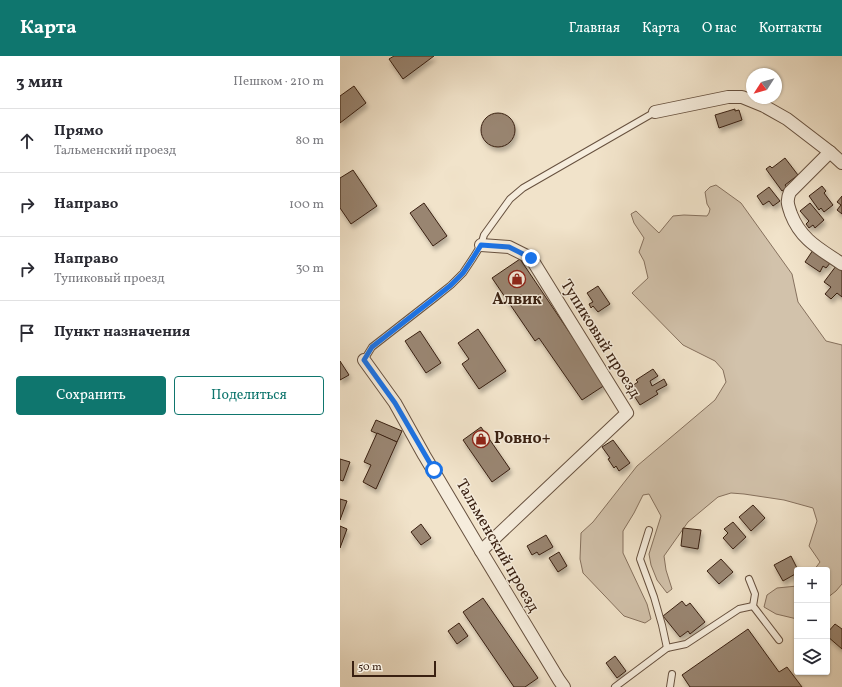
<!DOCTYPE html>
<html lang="ru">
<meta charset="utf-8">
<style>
:root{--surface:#fff;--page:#f7f7f7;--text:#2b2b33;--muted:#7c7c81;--line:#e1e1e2;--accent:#0f766e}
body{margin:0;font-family:Vollkorn,serif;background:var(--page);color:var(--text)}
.controls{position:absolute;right:12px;bottom:12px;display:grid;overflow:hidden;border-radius:4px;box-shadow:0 1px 3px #0004}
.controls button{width:36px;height:36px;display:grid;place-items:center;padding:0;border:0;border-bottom:1px solid var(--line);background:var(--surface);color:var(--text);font:20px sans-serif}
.compass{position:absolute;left:406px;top:12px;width:36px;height:36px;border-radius:50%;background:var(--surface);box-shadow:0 1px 3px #0004;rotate:234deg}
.scale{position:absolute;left:12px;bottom:10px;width:84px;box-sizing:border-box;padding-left:4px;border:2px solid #392011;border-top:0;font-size:11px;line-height:14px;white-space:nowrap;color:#392011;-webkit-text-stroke:3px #f6eddd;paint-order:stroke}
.stop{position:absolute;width:12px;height:12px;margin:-9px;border:3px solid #1a73e8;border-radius:50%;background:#fff}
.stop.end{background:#1a73e8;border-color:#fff;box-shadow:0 1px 4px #0008}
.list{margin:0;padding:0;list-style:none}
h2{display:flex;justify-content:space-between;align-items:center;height:52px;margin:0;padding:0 16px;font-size:17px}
h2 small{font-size:13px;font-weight:400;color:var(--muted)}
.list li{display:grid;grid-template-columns:26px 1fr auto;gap:12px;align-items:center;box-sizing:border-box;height:64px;padding:0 16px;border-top:1px solid var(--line)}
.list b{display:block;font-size:15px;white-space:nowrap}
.list p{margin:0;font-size:13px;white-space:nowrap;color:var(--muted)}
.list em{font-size:13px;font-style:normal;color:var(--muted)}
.actions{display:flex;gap:8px;padding:12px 16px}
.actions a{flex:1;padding:9px 0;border:1px solid var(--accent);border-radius:4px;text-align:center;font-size:14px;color:var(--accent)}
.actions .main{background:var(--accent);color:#fff}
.icon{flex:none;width:22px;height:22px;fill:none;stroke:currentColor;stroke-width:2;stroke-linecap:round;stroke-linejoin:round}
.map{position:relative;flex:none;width:502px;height:631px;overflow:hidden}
header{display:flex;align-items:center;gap:24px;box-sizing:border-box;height:56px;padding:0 20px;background:var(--accent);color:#fff}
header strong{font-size:19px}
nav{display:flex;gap:22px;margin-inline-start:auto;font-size:14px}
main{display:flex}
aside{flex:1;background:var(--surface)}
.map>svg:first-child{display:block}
.green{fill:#d2c2ab;stroke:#86715e}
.building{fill:#998571;stroke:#392011;filter:url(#shadow)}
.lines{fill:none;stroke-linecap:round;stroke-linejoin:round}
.service-casing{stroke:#67513f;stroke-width:8}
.minor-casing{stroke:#67513f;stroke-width:14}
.service{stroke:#f6eddd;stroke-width:6}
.minor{stroke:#f6eddd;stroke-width:12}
.route{stroke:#1a73e8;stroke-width:5}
.labels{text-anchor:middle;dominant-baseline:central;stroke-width:3;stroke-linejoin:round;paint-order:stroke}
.poi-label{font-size:16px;font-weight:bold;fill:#392011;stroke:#f6eddd}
.street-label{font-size:16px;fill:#392011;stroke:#f6eddd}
</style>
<header>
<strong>Карта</strong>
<nav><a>Главная</a><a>Карта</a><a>О нас</a><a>Контакты</a></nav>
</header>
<main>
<aside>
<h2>3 мин<small>Пешком · 210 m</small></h2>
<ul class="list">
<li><svg class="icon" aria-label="ahead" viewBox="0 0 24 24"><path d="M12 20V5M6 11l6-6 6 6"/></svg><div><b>Прямо</b><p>Тальменский проезд</p></div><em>80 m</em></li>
<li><svg class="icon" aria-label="right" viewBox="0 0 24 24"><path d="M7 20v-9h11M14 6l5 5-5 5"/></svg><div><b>Направо</b></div><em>100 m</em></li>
<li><svg class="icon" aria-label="right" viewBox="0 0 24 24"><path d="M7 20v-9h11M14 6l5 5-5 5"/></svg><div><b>Направо</b><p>Тупиковый проезд</p></div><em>30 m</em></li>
<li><svg class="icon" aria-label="arrive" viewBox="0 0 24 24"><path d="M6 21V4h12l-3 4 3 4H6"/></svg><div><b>Пункт назначения</b></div></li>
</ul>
<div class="actions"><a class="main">Сохранить</a><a>Поделиться</a></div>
</aside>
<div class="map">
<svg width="502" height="631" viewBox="0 0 502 631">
<defs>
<filter id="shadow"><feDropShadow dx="2" dy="4" stdDeviation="2" flood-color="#0004"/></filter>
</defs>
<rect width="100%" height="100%" fill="#f1e3ca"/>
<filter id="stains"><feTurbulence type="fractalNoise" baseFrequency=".005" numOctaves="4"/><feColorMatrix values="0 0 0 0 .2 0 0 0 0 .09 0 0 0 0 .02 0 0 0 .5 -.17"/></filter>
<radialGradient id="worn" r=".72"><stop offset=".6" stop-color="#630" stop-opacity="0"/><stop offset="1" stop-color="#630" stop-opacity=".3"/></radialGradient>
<g class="green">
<path d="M376,129L401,147L452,218L458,246L486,285L502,289V528L496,535L487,542V514H474L480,506L469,490L477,465L473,452L444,444L404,438L391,437L378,441L348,466L324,500L326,514L332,533L327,537L317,524L311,509L309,498L321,460L309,438L303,439L294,457L283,475V497L307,548L311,563L305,567L284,560L243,517L240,503L241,477L253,466L297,410L375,344L386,326L383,314L375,305L343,289L292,237L308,222L304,205L299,196L304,182L294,167L291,158L296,155L319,177L333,160L344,159L367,160L369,157L370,153L367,148L365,136L370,131Z"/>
<path d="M457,530V563L436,558L424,551L427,539L437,532Z"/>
</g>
<g class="building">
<path d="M54,0H94L63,23L49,3Z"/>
<path d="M14,30L26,47L0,67V40Z"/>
<path d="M395,53V55L399,54L402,64L379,72L375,59Z"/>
<circle cx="158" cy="74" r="17"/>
<path d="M445,102L458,119L445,129L447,132L442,135L426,113L430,110L432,112Z"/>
<path d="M13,114L37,150L11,168L0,152V122Z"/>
<path d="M482,130L486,135L484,137L493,149L484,156L481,152L479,154L469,140Z"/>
<path d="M429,131L440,145L433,150L429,145L423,149L417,140Z"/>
<path d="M502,140V158L497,154L501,149L497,146Z"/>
<path d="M84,147L107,180L93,190L70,157Z"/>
<path d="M470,147L484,164L475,172L473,169L469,172L466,168L469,165L460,155Z"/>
<path d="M473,194L491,206L486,212L483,210L480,216L465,206Z"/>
<path d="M180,203L265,329L242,344L199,282L195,285L152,222Z"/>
<path d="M496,210L502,215V241L497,237L491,243L485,238L491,231L484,226Z"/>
<path d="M258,230L270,248L258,256L253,250L251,252L249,248L253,246L247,237Z"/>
<path d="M138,273L166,315L139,333L122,308L129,303L118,287Z"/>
<path d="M80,275L101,307L86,317L65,285Z"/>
<path d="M0,305L9,319L0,324Z"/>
<path d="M313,313L318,320L310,325L312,330L324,323L327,329L316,335L318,338L300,349L289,332L298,326L296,324Z"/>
<path d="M36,364L62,375L57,386L31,375Z"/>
<path d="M141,371L170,413L152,426L123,384Z"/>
<path d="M37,377L57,386L36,433L23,426L31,409L24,406Z"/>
<path d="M273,384L290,407L279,415L276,410L274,412L268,403L270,402L262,391Z"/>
<path d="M0,403L10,406L3,425L0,424Z"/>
<path d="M0,443L7,445L0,464Z"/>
<path d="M413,449L425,462L411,475L399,461Z"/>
<path d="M393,466L406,481L393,493L383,482L388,477L384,473Z"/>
<path d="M81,468L91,482L81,489L71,476Z"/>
<path d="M0,470L7,473L0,492Z"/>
<path d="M343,472L361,474L358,493L341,490Z"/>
<path d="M206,479L213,491L199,499L197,496L192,499L187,490Z"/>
<path d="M219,496L227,510L218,516L209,502Z"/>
<path d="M451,500L458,514H457V517L443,525L434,509Z"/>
<path d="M381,503L393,516L379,528L367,515Z"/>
<path d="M143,542L198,622L185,631H174L123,556Z"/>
<path d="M342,545L346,550L350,547L365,566L350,578L348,575L340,581L323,560Z"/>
<path d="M119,567L128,580L117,588L108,575Z"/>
<path d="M495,568L502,573V593L487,580V577Z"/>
<path d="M408,573L439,616L447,611L462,631H350L342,619Z"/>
<path d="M275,600L286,615L277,622L266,607Z"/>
</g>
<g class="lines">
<g class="service-casing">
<g id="service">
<path d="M24,304L32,291L96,241L111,229L123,217L133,202L141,189L144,179L170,143L183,132L315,56"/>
<path d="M309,474L300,503L314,541L322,569L327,592"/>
<path d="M409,523L415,538L413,550L439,584"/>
<path d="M275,631L327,592L346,588L399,553L413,550"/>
<path d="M330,631L332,618"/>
</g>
</g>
<g class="minor-casing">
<g id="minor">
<path d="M315,56L388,41H402L424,50L447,63L490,96L502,107"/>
<path d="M490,96L450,136C446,145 448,149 451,158C461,184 480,193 502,208"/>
<path d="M141,189L169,191L191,202L287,357L141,495"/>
<path d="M24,304L55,347L84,399L141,495L219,624L224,631"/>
</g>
</g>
<use href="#service" class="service"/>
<use href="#minor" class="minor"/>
</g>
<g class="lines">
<path class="route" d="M94,414L55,347L24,304L32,291L96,241L111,229L123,217L133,202L141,189L169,191L191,202"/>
</g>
<defs>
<g id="shop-ring" transform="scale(0.9)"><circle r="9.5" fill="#f6eddd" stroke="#8f2418" stroke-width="1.5"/><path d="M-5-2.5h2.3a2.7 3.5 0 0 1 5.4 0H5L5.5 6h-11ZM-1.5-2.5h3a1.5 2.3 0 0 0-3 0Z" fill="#8f2418"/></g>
</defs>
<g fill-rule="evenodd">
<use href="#shop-ring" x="177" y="223"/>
<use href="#shop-ring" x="141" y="383"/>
</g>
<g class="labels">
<g class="poi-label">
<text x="177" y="244">Алвик</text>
<text x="154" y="383" text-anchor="start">Ровно+</text>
</g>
<g class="street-label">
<text transform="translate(260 283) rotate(58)">Тупиковый проезд</text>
<text transform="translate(157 490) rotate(60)">Тальменский проезд</text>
</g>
</g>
<rect width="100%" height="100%" filter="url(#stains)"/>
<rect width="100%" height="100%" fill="url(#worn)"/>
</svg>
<div class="controls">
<button>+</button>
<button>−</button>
<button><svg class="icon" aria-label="layers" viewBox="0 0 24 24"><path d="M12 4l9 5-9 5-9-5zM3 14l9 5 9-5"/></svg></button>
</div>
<svg class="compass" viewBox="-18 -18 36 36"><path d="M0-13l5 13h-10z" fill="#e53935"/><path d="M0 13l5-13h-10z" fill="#7c7c81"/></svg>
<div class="scale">50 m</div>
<div class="stop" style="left:94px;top:414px"></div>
<div class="stop end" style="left:191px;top:202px"></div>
</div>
</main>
